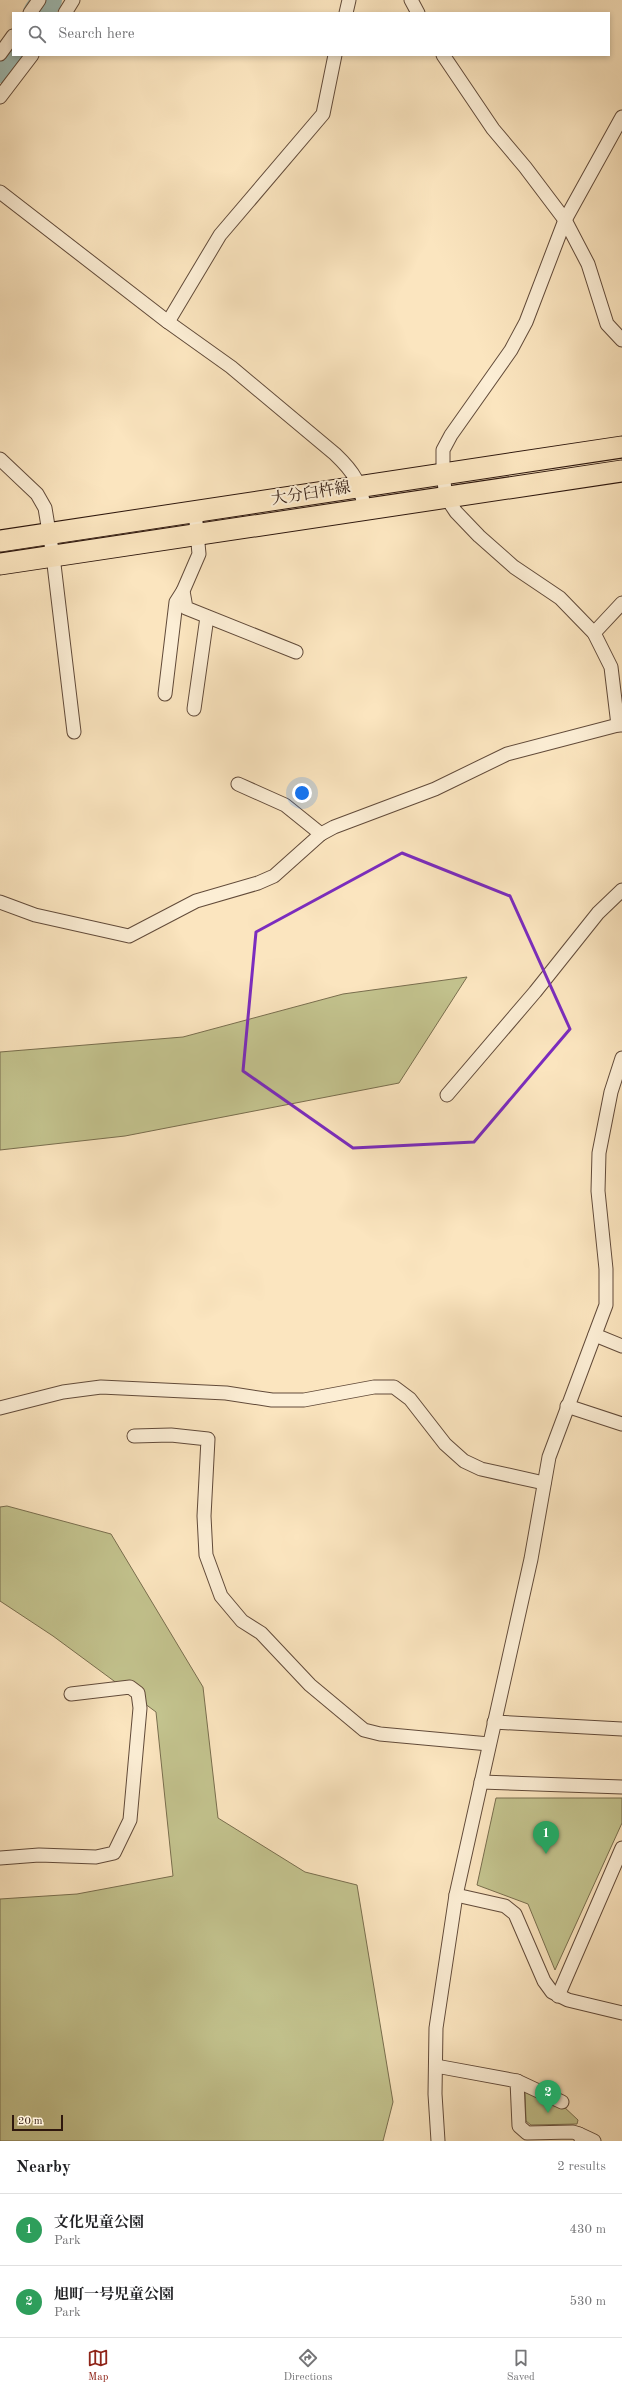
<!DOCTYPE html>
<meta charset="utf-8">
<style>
:root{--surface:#fff;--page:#f2f2f2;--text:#202124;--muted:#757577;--line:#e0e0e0;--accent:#8f2418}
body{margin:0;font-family:"Old Standard TT","Noto Serif JP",serif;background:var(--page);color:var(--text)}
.scale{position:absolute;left:12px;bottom:10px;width:51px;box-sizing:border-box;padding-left:4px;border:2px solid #2f180e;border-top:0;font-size:11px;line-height:14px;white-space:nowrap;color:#2f180e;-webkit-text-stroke:3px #fceed5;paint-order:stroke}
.you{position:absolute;left:302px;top:793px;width:14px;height:14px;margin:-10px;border:3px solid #fff;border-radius:50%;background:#1a73e8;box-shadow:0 0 0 6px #1a73e833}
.badge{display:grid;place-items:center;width:26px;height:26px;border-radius:50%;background:var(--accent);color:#fff;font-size:13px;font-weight:700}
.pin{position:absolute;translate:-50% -33px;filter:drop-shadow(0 1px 2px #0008)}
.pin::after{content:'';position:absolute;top:21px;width:14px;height:12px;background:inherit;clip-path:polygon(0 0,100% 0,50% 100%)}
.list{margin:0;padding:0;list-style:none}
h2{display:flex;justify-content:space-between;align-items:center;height:52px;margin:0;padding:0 16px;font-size:17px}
h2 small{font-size:13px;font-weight:400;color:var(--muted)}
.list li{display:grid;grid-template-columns:26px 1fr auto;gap:12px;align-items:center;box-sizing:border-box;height:72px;padding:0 16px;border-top:1px solid var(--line)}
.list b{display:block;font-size:15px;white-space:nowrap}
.list p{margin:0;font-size:13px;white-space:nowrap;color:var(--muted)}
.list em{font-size:13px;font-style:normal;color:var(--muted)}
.icon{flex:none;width:22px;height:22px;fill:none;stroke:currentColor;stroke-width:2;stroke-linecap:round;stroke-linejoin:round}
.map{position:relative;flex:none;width:622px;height:2141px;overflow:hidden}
.search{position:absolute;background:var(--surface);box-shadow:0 2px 6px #0003;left:12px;right:12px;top:12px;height:44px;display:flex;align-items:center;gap:10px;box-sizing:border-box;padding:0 14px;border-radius:0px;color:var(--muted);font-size:15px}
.sheet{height:196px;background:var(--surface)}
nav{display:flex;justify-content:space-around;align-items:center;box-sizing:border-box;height:56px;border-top:1px solid var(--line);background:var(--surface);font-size:11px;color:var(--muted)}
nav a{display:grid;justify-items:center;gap:2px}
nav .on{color:var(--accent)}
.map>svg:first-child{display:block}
.green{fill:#c3c38e;stroke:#796e4e}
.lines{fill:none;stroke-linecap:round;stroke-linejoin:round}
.river{stroke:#9fbeb7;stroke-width:30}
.minor-casing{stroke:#624b3a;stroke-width:15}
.primary-casing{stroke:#2f180e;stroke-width:23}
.minor{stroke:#fceed5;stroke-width:13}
.primary{stroke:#fbe5bf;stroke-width:21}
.marked{fill:none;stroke:#7b2cbf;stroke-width:3;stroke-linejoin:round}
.labels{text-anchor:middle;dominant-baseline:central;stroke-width:4;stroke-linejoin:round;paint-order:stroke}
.street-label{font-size:16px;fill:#2f180e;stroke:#fceed5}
</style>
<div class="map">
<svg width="622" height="2141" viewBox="0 0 622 2141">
<rect width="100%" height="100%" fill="#fbe5bf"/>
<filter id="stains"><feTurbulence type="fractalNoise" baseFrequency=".005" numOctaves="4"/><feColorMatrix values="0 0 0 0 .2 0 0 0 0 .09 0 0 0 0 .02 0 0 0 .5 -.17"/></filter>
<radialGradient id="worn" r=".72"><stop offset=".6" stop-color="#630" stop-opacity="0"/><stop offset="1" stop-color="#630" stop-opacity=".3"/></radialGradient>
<g class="green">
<path d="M467,977L399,1083L125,1136L0,1150V1052L183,1037L343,994Z"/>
<path d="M7,1506L111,1534L203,1687L218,1818L305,1872L357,1885L393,2102L383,2141H0V1899L77,1894L173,1876L156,1712L53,1636L0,1601V1507Z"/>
<path d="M496,1798H622V1823L555,1970L528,1904L477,1885Z"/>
<path d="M525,2092L562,2105L578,2120L577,2124L531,2125L526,2121Z"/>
</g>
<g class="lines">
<g class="river">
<path d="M38,13L47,0"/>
<path d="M0,68L13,49"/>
</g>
<g class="minor-casing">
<g id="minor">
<path d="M411,0L418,13"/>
<path d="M30,13L39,0"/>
<path d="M65,13L73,0"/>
<path d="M346,13L349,0"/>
<path d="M0,54L13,36"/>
<path d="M443,55L493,129L525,167L565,220L588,264L607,324L622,340"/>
<path d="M0,97L32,55"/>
<path d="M0,192L168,322L231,367L335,454C356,474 359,482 365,509"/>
<path d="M168,322L220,235L323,114L335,55"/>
<path d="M0,459L37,494L45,508L53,556L74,732"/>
<path d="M195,511L199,554L183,591L186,608L296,652"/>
<path d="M594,633L622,603"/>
<path d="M165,694L176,602L183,591"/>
<path d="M194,709L207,617"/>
<path d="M618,725L611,667L594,633L560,598L514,567L479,536L456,512L446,497L443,474V450L451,435L511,350L526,322L565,220L622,117"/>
<path d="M238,784L285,805L321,834"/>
<path d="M0,902L35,915L129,936L196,901L258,883L274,876L321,834L334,827L435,789L507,754L618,725H622"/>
<path d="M447,1095L535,992L598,913L622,890"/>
<path d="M595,1335L622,1346"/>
<path d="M567,1406L622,1424"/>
<path d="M0,1408L63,1392L101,1387L226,1393L272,1400H304L374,1387H394L410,1399L445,1444L464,1461L481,1469L544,1483"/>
<path d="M134,1436L171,1435L208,1439L204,1516L206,1555L221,1596L242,1621L261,1633L310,1685L364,1730L380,1734L489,1744"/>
<path d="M494,1722L622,1729"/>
<path d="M481,1782L622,1787"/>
<path d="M0,1858L39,1855L96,1857L114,1853L130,1820L140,1708L138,1693L130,1687L71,1694"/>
<path d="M456,1895L505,1906L515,1914L544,1981L552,1992L568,2000L622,2013"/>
<path d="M558,1996L622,1848"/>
<path d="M436,2066L517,2081L519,2126L527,2133L573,2132L579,2134L582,2141"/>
<path d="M517,2081L562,2102"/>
<path d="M579,2134L594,2141"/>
<path d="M438,2141L435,2094L436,2028L456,1895L531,1559L549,1457L606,1305V1269L598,1191L599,1153L611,1092L622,1058"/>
</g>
</g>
<g class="primary-casing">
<g id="primary">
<path d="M0,541L622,447"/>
<path d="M0,564L622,471"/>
</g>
</g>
<use href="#minor" class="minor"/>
<use href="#primary" class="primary"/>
</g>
<path class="marked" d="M402,853L510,896L570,1029L474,1142L353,1148L243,1071L256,932Z"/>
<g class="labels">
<g class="street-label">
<text transform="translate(311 494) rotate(-9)">大分臼杵線</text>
</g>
</g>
<rect width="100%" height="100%" filter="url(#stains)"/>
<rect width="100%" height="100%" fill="url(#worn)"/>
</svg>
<div class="scale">20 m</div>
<div class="you"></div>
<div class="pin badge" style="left:546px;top:1854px;background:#2e9e5b">1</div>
<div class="pin badge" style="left:548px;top:2113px;background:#2e9e5b">2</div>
<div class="search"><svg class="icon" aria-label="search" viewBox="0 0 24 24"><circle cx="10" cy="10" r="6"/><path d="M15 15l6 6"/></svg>Search here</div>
</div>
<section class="sheet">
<h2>Nearby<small>2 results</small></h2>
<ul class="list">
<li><span class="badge" style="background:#2e9e5b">1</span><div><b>文化児童公園</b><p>Park</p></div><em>430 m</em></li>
<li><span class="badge" style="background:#2e9e5b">2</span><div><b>旭町一号児童公園</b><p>Park</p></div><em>530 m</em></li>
</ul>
</section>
<nav>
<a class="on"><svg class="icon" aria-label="map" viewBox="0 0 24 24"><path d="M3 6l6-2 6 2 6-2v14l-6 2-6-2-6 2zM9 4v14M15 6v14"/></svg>Map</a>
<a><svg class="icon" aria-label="directions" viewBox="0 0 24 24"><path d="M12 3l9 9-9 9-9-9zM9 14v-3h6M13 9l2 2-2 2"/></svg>Directions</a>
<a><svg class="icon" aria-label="saved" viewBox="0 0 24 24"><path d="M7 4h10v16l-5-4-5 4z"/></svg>Saved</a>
</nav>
